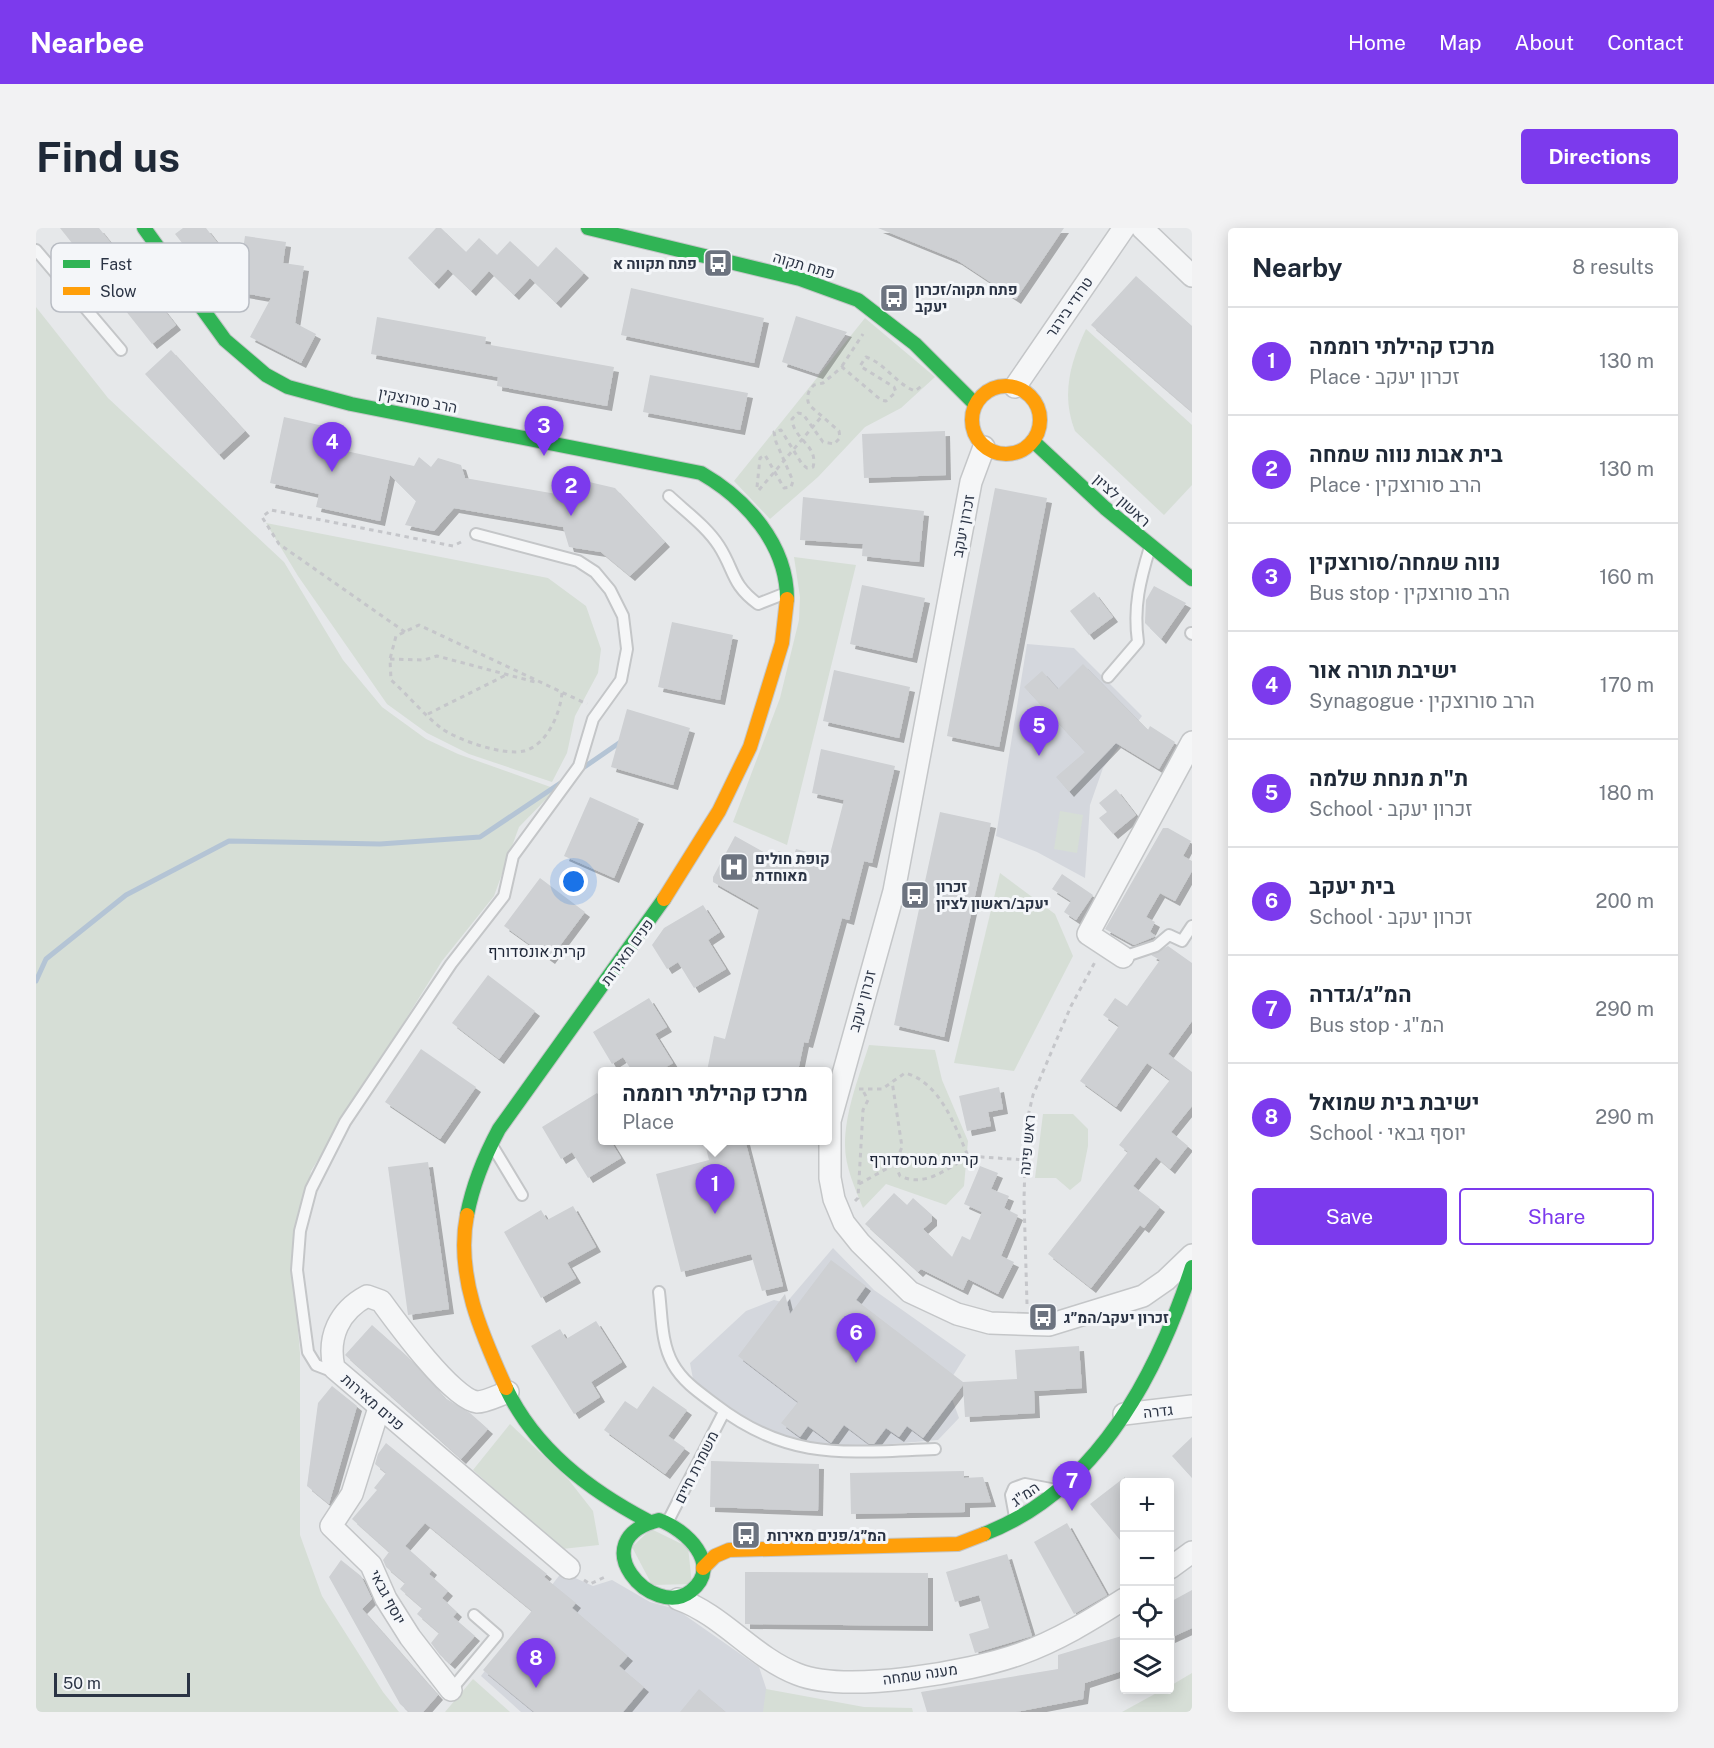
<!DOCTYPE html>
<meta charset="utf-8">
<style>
:root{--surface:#fff;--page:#f2f2f3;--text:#1f2937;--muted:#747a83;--line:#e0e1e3;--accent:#7c3aed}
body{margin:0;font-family:"Public Sans",Heebo,sans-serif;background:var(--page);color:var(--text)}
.controls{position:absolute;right:18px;bottom:18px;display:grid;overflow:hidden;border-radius:6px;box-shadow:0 3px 15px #0003}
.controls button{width:54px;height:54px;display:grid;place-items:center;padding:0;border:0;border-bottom:2px solid var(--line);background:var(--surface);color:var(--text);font:30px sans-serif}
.scale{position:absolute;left:18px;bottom:15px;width:136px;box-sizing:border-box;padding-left:6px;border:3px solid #2b3445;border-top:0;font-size:16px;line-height:21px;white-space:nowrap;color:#2b3445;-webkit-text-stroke:4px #f4f6f9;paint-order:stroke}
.you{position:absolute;left:538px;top:654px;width:21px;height:21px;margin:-15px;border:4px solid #fff;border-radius:50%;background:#1a73e8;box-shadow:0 0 0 9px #1a73e833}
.badge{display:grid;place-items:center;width:39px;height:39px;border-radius:50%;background:var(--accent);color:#fff;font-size:20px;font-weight:700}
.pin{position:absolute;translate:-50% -50px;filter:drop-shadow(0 2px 3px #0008)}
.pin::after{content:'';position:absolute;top:32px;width:21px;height:18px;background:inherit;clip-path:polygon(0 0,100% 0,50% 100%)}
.popup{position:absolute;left:562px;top:839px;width:234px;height:78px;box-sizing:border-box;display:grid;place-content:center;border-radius:6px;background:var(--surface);filter:drop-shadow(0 2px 4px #0005);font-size:20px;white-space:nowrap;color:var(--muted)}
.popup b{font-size:22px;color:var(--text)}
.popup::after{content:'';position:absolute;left:50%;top:100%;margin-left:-12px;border:12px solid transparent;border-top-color:var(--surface)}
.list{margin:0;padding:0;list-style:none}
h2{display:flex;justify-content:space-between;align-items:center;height:78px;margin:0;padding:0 24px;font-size:26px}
h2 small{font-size:20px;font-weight:400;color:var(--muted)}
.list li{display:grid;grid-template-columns:39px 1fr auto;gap:18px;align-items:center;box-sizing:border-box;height:108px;padding:0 24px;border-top:2px solid var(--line)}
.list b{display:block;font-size:22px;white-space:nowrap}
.list p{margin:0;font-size:20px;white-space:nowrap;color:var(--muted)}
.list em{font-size:20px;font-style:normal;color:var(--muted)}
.actions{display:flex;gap:12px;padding:18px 24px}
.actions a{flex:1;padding:14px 0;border:2px solid var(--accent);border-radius:6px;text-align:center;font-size:21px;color:var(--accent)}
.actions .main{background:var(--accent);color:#fff}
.icon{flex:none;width:33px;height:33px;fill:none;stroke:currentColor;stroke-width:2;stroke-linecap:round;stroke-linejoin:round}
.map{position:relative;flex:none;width:1156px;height:1484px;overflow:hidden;border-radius:6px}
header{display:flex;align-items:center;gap:36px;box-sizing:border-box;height:84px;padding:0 30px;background:var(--accent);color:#fff}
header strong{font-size:28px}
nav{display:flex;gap:33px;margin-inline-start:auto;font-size:21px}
.intro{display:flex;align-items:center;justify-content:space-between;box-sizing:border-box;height:144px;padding:0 36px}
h1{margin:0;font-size:42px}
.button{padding:15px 27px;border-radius:6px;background:var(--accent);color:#fff;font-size:21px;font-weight:700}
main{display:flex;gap:36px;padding:0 36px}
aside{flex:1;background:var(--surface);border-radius:6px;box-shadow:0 3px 15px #0003}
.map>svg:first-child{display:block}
.built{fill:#d4d7dd}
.green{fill:#d6ded6}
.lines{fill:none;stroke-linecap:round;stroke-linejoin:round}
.stream{stroke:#b4c4d5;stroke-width:5}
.building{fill:#ced0d3;filter:url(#shadow)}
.lane-casing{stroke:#c4c6c8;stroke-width:14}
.street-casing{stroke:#c4c6c8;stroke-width:24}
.fast-casing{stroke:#c4c6c8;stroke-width:16}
.slow-casing{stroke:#c4c6c8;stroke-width:16}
.path{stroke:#c5c6ca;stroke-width:3;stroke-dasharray:4.5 4.5;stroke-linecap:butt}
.lane{stroke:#f5f6f7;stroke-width:10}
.street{stroke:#f5f6f7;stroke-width:21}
.fast{stroke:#30b455;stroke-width:14}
.slow{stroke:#ff9f0a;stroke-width:14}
.labels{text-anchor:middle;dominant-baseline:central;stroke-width:6;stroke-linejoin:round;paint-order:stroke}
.poi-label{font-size:15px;font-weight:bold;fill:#2b3445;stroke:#f4f6f9;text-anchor:start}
.street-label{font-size:15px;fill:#2b3445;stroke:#f4f6f9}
.neighbourhood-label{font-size:16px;fill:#1d2536;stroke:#f4f6f9}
.key{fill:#f4f6f9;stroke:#b8bcc3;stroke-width:1.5}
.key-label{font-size:16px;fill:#2b3445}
</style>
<header>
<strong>Nearbee</strong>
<nav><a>Home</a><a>Map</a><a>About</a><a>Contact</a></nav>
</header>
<div class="intro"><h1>Find us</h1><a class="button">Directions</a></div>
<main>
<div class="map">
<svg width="1156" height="1484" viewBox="0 0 1156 1484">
<defs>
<filter id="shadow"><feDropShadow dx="5" dy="5" stdDeviation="0" flood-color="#0004"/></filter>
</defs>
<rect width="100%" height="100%" fill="#e6e8ea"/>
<g class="built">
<path d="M991,416L1038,420L1106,488L1067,540L1054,577L1049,650L1001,624L960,608Z"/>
<path d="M797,1020L838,1062L930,1127L911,1157L923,1190L902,1212L808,1220L742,1210L704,1189L657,1151L654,1135L710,1083L738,1072L750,1075Z"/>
<path d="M526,1344L557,1358L576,1352L614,1374L640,1381L723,1439L731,1463L728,1484H485L445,1448Z"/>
</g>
<g class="green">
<path d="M0,79L72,170L248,334L307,432L346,479L390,511L422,526L520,561L483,599L458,668L406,733L275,943L256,1031L264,1125V1307L286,1368L347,1464L363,1484H0Z"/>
<path d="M829,90L899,149L865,180L829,199L782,249L734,291L698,253Z"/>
<path d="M1050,101L1156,197V257L1128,287L1039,203C1025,167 1034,135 1050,101Z"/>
<path d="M230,295L512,350L550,378L565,421L562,445L539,488L531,525L516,554L433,526L391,505L351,476L262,348Z"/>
<path d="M758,329L820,337L751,617L697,594L744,470L763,392L764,369Z"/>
<path d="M1024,583L1047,587L1041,625L1018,621Z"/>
<path d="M964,645L1019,686L1037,728L978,843L918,835Z"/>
<path d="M833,817L899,822L906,852L932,913L928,958L910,977L850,956L827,980C819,960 809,939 809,917C809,883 823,849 833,817Z"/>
<path d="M1007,886H1037L1052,901V918L1045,953L1034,962L1020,950H999Z"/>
<path d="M474,1196L532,1251L557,1283L563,1317L526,1321L437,1242Z"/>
<path d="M615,1301L652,1319L656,1356L616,1357L596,1319Z"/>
<path d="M1156,1445V1484H1086L1126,1462H1134V1458Z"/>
<path d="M437,1451L474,1484H409Z"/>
<path d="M730,1461L828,1479L876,1480L877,1484H727Z"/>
</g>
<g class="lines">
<g class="stream">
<path d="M544,542L586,513"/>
<path d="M0,753L10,731L90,667L193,613L344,616L444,609L529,552"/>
</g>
</g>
<g class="building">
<path d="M24,0H63L140,97L116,116Z"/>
<path d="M147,0H170L197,35L175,52L139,6Z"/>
<path d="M400,0H405L430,24L443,10L461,27L474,13L502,39L520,19L548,45L520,75L494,50L478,67L453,43L435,63L412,41L398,56L372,30Z"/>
<path d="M842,0H1028L980,71L921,32Z"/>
<path d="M209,8L250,14L247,35L268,38L259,95L280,106L265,135L214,109L235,70L201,64Z"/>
<path d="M1100,48L1156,98V184L1055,97Z"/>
<path d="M595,60L728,90L718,135L585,107Z"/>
<path d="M760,88L811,104L782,146L746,134Z"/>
<path d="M341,89L450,109L449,116L578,139L571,178L461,158L462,149L335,126Z"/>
<path d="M135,122L209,203L183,227L109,146Z"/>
<path d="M614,147L712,165L704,202L607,184Z"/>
<path d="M248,189L305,202L301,221L378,238L383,229L395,239L402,230L425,237L429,250L526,267L536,250L579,260L629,314L594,348L565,324L533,319L527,299L418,280L398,303L369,297L380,273L354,247L344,293L280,279L283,266L234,255Z"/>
<path d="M909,203L910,247L828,250L826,206Z"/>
<path d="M959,260L1011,270L963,519L911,508Z"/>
<path d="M767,269L888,283L883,334L826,328L827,316L764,312Z"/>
<path d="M826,357L889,370L876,430L814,416Z"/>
<path d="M1118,358L1150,375L1125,411L1109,395L1110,372Z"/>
<path d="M1058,364L1077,389L1053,407L1034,383Z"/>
<path d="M636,394L697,407L684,472L622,459Z"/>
<path d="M1047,436L1112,502L1114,498L1139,514L1123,541L1080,515L1033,564L1020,549L1049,524L988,459L1006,443L1022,461Z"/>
<path d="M798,442L874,459L863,510L787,493Z"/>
<path d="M591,481L654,500L637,557L575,539Z"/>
<path d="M785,521L859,538L836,635L828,633L813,692L806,690L772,815L768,814L762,843H671L678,808L689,811L723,680L677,654V649L699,608L740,631L742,623L758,627L760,621L793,630L808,572L776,565Z"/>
<path d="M1080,561L1100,587L1077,606L1063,590L1071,584L1063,575Z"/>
<path d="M554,569L603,591L578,650L528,628Z"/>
<path d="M904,584L955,595L908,809L858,797Z"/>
<path d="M1127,600H1132L1155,613L1147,628L1156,633V643L1139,673L1124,665L1110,689L1119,694L1114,704L1120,708L1098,717L1069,701Z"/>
<path d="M1026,646L1057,667L1040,692L1028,684L1035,673L1016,661Z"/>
<path d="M504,650L549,684L514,731L468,698Z"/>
<path d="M667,677L684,704L672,712L690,741L658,760L642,734L631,741L616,717L628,700Z"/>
<path d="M1132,718L1156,735V793L1132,826L1156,844V878L1135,904L1152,918L1134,941L1120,929L1097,958L1124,979L1108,1000L1104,997L1055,1060L1012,1026L1092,924L1083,917L1134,852L1111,835L1080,879L1044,853L1083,798L1067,787L1079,770L1091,778L1124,732L1115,727Z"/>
<path d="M452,747L499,783L463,831L416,795Z"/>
<path d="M613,770L631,799L619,806L637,835L623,843H596L587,829L576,836L557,804Z"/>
<path d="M385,821L440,859L404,911L349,874Z"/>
<path d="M963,859L967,881L952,884L955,898L931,903L923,868Z"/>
<path d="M561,865L567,873V912H574L585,930L552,950L536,924L525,931L506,899Z"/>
<path d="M668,912H709L747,1058L726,1063L715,1026L645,1044L620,946L673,932Z"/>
<path d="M392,934L413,1081L372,1087L352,939Z"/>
<path d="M944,938L962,945L955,961L973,968L968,980L982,987L965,1028L978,1034L962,1066L932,1051L927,1062L885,1041L882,1044L829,996L858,965L871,977L877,970L896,987V993L887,1001L916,1029L926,1008L934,1012L946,984L928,976Z"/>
<path d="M537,978L560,1019L531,1035L540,1050L505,1070L468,1004L505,982L511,992Z"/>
<path d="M795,1032L830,1058L820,1072L927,1154L981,1151L979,1122L1043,1118L1046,1160L998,1163L999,1185L929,1189L927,1157L887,1210L871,1198L863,1209L850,1200L838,1216H833L808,1197L795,1215L772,1198L764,1209L745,1195L762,1174L702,1128L749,1066L754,1086Z"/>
<path d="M560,1093L586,1134L555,1154L564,1169L538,1186L495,1118L524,1101L530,1111Z"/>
<path d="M336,1097L372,1129L409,1170L434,1185L452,1201L425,1231L309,1127Z"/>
<path d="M296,1158L321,1178L293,1276L271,1258L282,1175Z"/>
<path d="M617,1158L651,1182L632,1208L649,1220L629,1246L568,1202L589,1173L601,1181Z"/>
<path d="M1156,1209V1250L1136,1228Z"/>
<path d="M350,1215L511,1346L508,1349L540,1375L536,1380L592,1428L583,1438L608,1459L587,1484H498L447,1442L496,1383L389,1295L369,1318L396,1342L393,1346L412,1363L406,1370L421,1384L417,1389L439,1408L414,1436L404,1427L395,1415L403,1405L381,1386L386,1380L364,1361L369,1355L350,1339L347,1332L353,1324L316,1291L341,1262L338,1260L350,1245L339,1236L342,1226Z"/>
<path d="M675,1233L783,1236L782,1283L674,1279Z"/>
<path d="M928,1243V1250L947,1249L955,1274L929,1275V1284L815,1286L814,1245Z"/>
<path d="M1089,1249V1318L1054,1276Z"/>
<path d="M1031,1295L1071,1367L1038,1386L998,1314Z"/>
<path d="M971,1326L996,1408L939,1425L933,1406L953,1400L943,1367L919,1374L910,1344Z"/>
<path d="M305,1332L325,1348L336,1371L326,1381L402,1467L387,1484H373L364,1476L293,1349Z"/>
<path d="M709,1344L892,1345V1398L709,1396Z"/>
<path d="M1156,1362V1400L1134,1410V1374Z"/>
<path d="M1089,1407V1442L1049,1455L1047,1471L980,1484H891L885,1464L1022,1441V1427Z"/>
<path d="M663,1461L690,1484H644Z"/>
</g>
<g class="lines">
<g class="lane-casing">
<g id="lane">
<path d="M0,22L85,122"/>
<path d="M633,268C649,283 671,299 683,318C699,343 695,356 722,376L750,365"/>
<path d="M1155,405L1156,406"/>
<path d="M1072,449L1102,414C1097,379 1104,352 1114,319"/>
<path d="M1087,729L1120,718L1133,707L1146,713L1156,698"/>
<path d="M457,919L486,967"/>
<path d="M623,1064C626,1088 625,1115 637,1136C647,1154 664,1165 680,1177C754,1234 812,1224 899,1221"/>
<path d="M298,1140L293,1142L280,1137L272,1124L261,1042L264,1003L275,961L309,894L415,736L468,668L477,628L543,538L557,491L585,452L591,421L587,388L574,362L559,344L542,333L440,306"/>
<path d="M979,1289L975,1267L978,1260L989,1256L1015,1261"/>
<path d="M632,1293L688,1184"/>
<path d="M415,1462L461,1407L438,1387"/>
</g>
</g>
<g class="street-casing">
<g id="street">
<path d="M1106,0L1156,48"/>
<path d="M979,159L1088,0"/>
<path d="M948,219L935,254L858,663L794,893V950L798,971L808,995L824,1015L874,1064L921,1086L954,1095L1013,1097L1107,1068L1130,1052L1156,1027"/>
<path d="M1087,729L1052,706L1156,514"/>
<path d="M472,1164C463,1167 450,1174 441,1174C417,1172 361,1095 345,1073L331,1068C303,1083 291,1109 298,1140L533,1340"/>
<path d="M343,1180L316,1266L295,1298L335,1337L350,1371L374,1409L415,1462"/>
<path d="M1088,1186L1156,1178"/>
<path d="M1134,1340L1156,1324"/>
<path d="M642,1371C687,1387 717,1429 761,1446C810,1466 934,1444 984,1426C1021,1413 1055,1392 1088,1371"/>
</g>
</g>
<g class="fast-casing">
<g id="fast">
<path d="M108,0L189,112L230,147L252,159L315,176L665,245C710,271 751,316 751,371"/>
<path d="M552,0L764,51L822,72L879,116L939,176"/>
<path d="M997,213L1069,280L1156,351"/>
<path d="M431,987C437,956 448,929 463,901L628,671"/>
<path d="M470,1160C499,1221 553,1262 612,1293"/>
<path d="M623,1292C649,1301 688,1337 655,1363C617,1393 544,1312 623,1292Z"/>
<path d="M948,1306C1060,1263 1121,1147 1156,1039"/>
</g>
</g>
<g class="slow-casing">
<g id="slow">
<circle cx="970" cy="192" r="34"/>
<path d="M628,671L683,583L714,519L746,415L751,371"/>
<path d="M431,987C419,1047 446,1107 470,1160"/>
<path d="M667,1340L679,1328L693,1322L922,1316L948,1306"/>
</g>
</g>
<g class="path">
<path d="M806,138L827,106"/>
<path d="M721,259L724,230L729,227L748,260L755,259L757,253L740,214L738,204L745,202L766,236L771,240L777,239C783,218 757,211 756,191L762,185L767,186L787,214L798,216L804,210L803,203L773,177C770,168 772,163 778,157L787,155L806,139L845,172L850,173L860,164L858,159L824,138L830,129C850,136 860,156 879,163L887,157"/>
<path d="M723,262L786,188"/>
<path d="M369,404L243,316L226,289L235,282L417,318L427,313"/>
<path d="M354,431L388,432L401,428L499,454"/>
<path d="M526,465C524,486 511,517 488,523C468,528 421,512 405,500C387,486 372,467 355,452L354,431L360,408L383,397L551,476"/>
<path d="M392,486L470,447"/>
<path d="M823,861H846L869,845C904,854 919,898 932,928L989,932"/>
<path d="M859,936L864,948C889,960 910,941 932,929"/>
<path d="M823,956L859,936L866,919L856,853"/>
<path d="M819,973L822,970L827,882L832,872L826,861"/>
<path d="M991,1076L988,972L990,897L997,867L1035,778L1059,734"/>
<path d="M548,1352L554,1356L571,1348"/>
</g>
<use href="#lane" class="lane"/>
<use href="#street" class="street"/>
<use href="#fast" class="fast"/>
<use href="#slow" class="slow"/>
</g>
<defs>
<g id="bus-square" transform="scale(1.5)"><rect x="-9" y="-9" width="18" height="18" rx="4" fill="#6c737f" stroke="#f4f6f9"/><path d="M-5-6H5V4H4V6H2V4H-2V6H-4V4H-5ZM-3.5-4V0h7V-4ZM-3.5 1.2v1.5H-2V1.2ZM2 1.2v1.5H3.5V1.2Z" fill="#fff"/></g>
<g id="hospital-square" transform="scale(1.5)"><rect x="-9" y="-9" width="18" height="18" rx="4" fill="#6c737f" stroke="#f4f6f9"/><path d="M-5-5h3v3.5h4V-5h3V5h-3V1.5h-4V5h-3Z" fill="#fff"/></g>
</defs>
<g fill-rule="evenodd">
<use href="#bus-square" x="682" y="35"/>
<use href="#bus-square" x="858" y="70"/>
<use href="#hospital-square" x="698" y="639"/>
<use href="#bus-square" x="879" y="667"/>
<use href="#bus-square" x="1007" y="1089"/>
<use href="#bus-square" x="710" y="1307"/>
</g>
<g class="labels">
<g class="poi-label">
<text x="661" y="35" text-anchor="end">פתח תקווה א</text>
<text x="879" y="61">פתח תקוה/זכרון<tspan x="879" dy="17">יעקב</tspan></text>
<text x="719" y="630">קופת חולים<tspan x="719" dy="17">מאוחדת</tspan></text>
<text x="900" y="658">זכרון<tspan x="900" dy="17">יעקב/ראשון לציון</tspan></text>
<text x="1028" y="1089">זכרון יעקב/המ״ג</text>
<text x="731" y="1307">המ״ג/פנים מאירות</text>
</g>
<g class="street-label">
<text transform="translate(768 37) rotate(16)">פתח תקוה</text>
<text transform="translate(1033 79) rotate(-55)">טרודי בירגר</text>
<text transform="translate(382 172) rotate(11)">הרב סורוצקין</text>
<text transform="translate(1086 272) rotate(42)">ראשון לציון</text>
<text transform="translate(927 298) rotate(-79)">זכרון יעקב</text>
<text transform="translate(591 724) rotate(-54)">פנים מאירות</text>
<text transform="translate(826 773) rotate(-74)">זכרון יעקב</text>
<text transform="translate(991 917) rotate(-85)">ראש פינה</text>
<text transform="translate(337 1174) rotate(41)">פנים מאירות</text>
<text transform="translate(1122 1183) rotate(-6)">גדרה</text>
<text transform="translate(660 1239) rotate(-63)">משמרת חיים</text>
<text transform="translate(989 1266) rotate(-35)">המ"ג</text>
<text transform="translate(352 1369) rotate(62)">יוסף גבאי</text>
<text transform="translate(884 1446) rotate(-8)">מענה שמחה</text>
</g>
<g class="neighbourhood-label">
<text x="501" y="723">קרית אונסדורף</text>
<text x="888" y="931">קריית מטרסדורף</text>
</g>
</g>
<rect x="15" y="15" width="198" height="69" rx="9" class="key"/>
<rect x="27" y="32" width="27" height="8" fill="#30b455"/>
<rect x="27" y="59" width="27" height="8" fill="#ff9f0a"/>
<g class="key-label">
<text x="64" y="42">Fast</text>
<text x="64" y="69">Slow</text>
</g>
</svg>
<div class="controls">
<button>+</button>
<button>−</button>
<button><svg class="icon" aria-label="locate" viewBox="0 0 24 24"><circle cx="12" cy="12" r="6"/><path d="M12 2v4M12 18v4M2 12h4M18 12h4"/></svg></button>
<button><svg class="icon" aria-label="layers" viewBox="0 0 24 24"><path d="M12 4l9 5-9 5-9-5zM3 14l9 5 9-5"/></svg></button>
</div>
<div class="scale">50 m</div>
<div class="you"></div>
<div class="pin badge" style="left:679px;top:986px">1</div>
<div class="popup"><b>מרכז קהילתי רוממה</b>Place</div>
<div class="pin badge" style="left:535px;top:288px">2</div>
<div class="pin badge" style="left:508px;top:228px">3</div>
<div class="pin badge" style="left:296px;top:244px">4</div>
<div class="pin badge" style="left:1003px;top:528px">5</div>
<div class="pin badge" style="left:820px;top:1135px">6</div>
<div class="pin badge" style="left:1036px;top:1283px">7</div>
<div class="pin badge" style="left:500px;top:1460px">8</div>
</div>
<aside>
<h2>Nearby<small>8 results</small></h2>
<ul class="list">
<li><span class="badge">1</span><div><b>מרכז קהילתי רוממה</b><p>Place · זכרון יעקב</p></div><em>130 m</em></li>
<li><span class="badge">2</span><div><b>בית אבות נווה שמחה</b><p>Place · הרב סורוצקין</p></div><em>130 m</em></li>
<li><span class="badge">3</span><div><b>נווה שמחה/סורוצקין</b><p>Bus stop · הרב סורוצקין</p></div><em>160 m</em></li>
<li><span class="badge">4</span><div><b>ישיבת תורה אור</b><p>Synagogue · הרב סורוצקין</p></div><em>170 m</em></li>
<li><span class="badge">5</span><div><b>ת&quot;ת מנחת שלמה</b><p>School · זכרון יעקב</p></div><em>180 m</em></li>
<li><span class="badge">6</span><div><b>בית יעקב</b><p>School · זכרון יעקב</p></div><em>200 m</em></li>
<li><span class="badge">7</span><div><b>המ״ג/גדרה</b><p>Bus stop · המ&quot;ג</p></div><em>290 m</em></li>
<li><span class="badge">8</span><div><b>ישיבת בית שמואל</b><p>School · יוסף גבאי</p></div><em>290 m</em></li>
</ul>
<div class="actions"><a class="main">Save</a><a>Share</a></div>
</aside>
</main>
